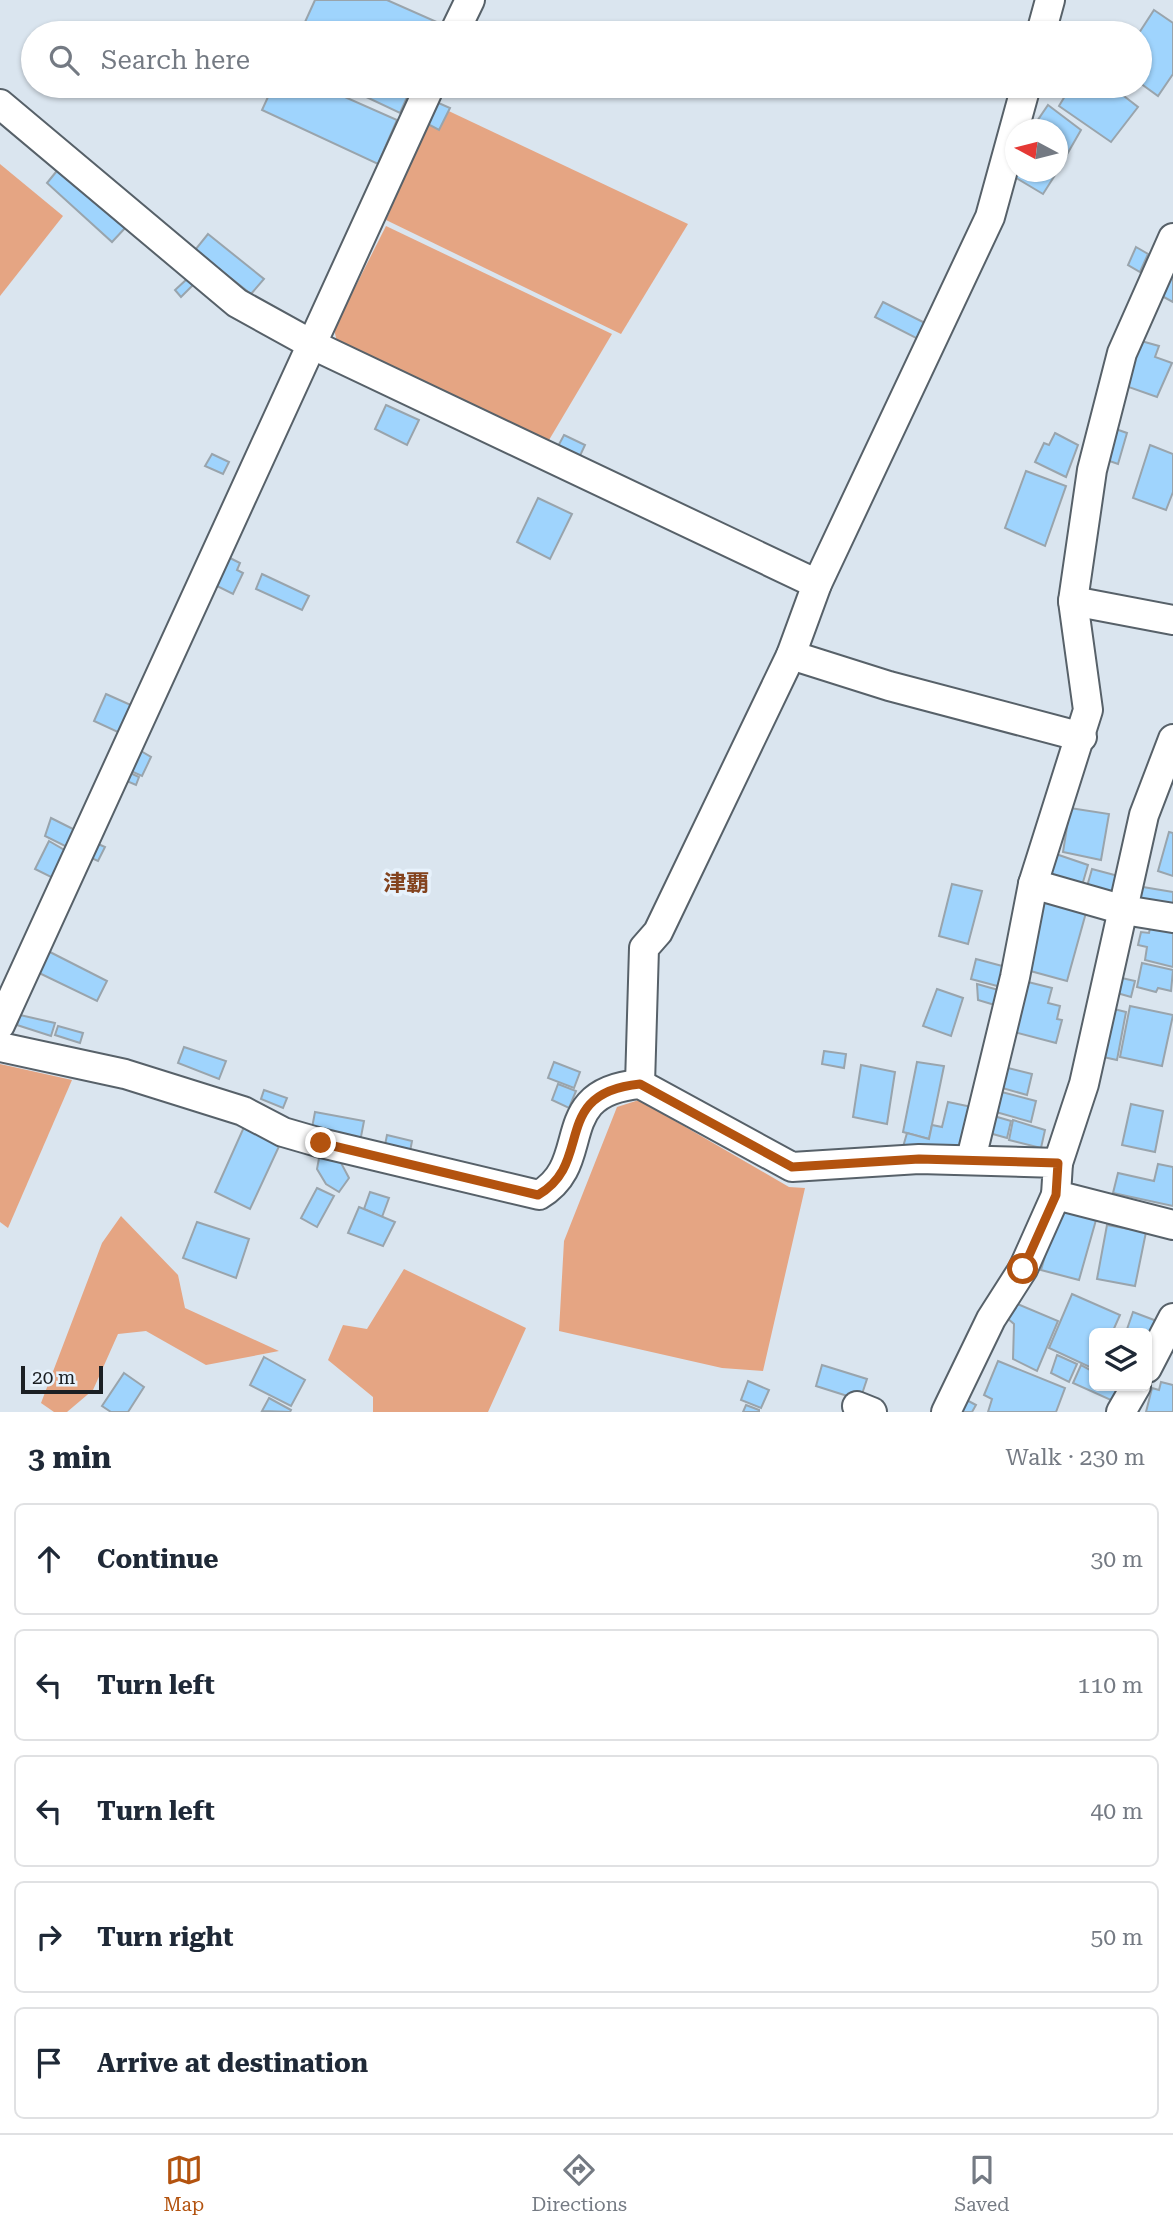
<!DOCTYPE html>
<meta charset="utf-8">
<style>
:root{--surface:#fff;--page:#f6f6f7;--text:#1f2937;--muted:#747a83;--line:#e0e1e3;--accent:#b3530f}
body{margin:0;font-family:"Roboto Serif","Noto Sans JP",serif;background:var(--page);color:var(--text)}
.controls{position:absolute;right:21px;bottom:21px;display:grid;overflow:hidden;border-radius:10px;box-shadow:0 2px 5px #0004}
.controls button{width:63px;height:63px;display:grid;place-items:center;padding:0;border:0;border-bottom:2px solid var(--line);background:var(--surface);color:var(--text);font:35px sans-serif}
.compass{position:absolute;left:1005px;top:119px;width:63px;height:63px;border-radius:50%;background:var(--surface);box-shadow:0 2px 5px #0004;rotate:277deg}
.scale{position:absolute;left:21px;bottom:18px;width:82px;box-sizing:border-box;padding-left:7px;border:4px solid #1b1f23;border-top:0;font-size:19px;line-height:24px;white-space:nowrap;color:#1b1f23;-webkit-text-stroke:5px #e7f2fc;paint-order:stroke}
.stop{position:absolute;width:21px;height:21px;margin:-16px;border:5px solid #b3530f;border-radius:50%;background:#fff}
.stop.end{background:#b3530f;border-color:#fff;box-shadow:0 2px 7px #0008}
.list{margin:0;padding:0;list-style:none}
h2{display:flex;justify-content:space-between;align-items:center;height:91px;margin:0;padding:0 28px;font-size:30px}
h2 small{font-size:23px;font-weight:400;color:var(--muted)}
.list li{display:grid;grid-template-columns:46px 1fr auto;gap:21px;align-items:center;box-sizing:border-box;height:112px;margin:0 14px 14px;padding:0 14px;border:2px solid var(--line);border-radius:10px}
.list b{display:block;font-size:26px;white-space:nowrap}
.list em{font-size:23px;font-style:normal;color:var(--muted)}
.icon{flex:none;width:38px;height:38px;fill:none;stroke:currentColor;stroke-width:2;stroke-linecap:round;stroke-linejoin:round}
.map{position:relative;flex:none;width:1173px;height:1412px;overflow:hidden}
.search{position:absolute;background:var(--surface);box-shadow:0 2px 5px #0004;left:21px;right:21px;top:21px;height:77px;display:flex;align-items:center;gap:18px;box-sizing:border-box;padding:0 24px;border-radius:38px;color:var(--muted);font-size:26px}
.sheet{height:721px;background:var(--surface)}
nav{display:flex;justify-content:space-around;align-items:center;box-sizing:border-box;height:98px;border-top:2px solid var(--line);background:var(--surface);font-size:19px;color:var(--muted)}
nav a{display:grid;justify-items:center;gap:4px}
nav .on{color:var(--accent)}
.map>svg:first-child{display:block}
.green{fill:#e5a583}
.building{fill:#9fd4fd;stroke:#99a4ac;stroke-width:2}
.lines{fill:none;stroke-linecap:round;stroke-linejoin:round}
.minor-casing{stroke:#576169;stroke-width:32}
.minor{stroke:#fff;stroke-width:28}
.route{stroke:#b3530f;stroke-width:9}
.labels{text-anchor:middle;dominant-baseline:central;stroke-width:7;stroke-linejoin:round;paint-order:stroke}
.quarter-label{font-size:23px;font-weight:bold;fill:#83431e;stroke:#e7f2fc}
</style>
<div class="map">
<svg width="1173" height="1412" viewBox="0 0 1173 1412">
<rect width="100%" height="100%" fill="#dae5ef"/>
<g class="green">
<path d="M436,105L688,224L621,334L386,220Z"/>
<path d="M0,164L63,216L0,296Z"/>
<path d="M386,226L612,334L549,440L337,342L334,329Z"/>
<path d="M0,1064L72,1080L8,1228L0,1222Z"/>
<path d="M639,1100L789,1187L805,1188L763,1371L722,1368L559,1331L564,1241L617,1107Z"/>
<path d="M121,1216L178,1275L185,1308L279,1351L206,1365L146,1331L118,1334L93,1390L67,1412H54L41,1403L102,1243Z"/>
<path d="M404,1269L526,1328L488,1412H373V1397L328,1360L343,1325L367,1329Z"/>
</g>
<g class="building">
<path d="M315,0H387L439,23L434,33H300Z"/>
<path d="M1154,10L1173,23V74L1158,96L1140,83L1139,33Z"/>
<path d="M273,86H320L397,120L378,164L262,110Z"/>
<path d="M343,86H412L400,113Z"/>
<path d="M1071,86H1111L1138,107L1111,142L1059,106Z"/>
<path d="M434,101L450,108L439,130L424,122Z"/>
<path d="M1048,105L1081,130L1058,170V130H1031Z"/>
<path d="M60,167L126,227L112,242L47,183Z"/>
<path d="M1016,172H1057L1043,194L1013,176Z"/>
<path d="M208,234L264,279L251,294L195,250Z"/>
<path d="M1136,247L1148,254L1140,272L1128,265Z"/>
<path d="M1173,266V302L1160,295Z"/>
<path d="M187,279L193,285L181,297L175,290Z"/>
<path d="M883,302L925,323L918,339L875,317Z"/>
<path d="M1134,339L1159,346L1155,357L1172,363L1157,397L1120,384Z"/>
<path d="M386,405L419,420L407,445L375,429Z"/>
<path d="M1107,426L1127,433L1118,464L1098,457Z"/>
<path d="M1055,433L1078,445L1066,477L1035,462L1044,443L1049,445Z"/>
<path d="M564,435L585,445L578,460L556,450Z"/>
<path d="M1150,445L1173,454V492L1166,510L1133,498Z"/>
<path d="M212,454L229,462L223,474L205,466Z"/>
<path d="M1026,471L1066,486L1045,546L1005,528Z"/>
<path d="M538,498L572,514L550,559L517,542Z"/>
<path d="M226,556L240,563L237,570L243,573L233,594L213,584Z"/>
<path d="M262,574L309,596L302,610L256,589Z"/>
<path d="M106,694L133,706L120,733L94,721Z"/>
<path d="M134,747L151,757L142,776L124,768Z"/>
<path d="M126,771L139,777L136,785L122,779Z"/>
<path d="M1070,808L1109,814L1101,860L1063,852Z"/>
<path d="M51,818L75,830L67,847L45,836Z"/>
<path d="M1169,832L1173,833V876L1158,871Z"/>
<path d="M49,841L66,851L53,878L35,869Z"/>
<path d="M96,843L105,847L98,861L89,857Z"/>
<path d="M1050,852L1088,865L1081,889L1042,876Z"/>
<path d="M1092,869L1122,877L1118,900L1086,890Z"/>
<path d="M952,884L982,891L968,944L939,936Z"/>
<path d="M1137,886L1173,892V910L1133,903Z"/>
<path d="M1043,899L1087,909L1067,981L1023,969Z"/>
<path d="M1151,924L1173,928V967L1145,960L1147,947L1138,945L1141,932L1149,933Z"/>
<path d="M46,950L107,981L97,1001L35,971Z"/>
<path d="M976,959L1006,967L1001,987L971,979Z"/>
<path d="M1142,963L1173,970L1171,991L1158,988L1156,992L1137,987Z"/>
<path d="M1113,976L1135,981L1131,997L1110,991Z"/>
<path d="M1024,981L1052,988L1048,1003L1060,1006L1057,1019L1062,1020L1056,1043L1010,1031Z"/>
<path d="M977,984L1002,991L998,1006L978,1000Z"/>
<path d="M937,989L963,998L951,1036L923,1026Z"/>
<path d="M1130,1006L1173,1015L1162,1066L1120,1057Z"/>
<path d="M1106,1007L1126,1012L1117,1060L1094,1055Z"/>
<path d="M20,1015L55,1023L51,1036L17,1025Z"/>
<path d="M58,1026L83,1033L80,1043L55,1035Z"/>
<path d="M184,1047L226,1061L219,1079L178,1063Z"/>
<path d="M824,1051L846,1054L844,1068L822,1064Z"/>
<path d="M554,1062L580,1072L574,1088L548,1078Z"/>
<path d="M917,1062L944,1066L929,1139L903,1132Z"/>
<path d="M861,1065L895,1072L887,1124L853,1117Z"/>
<path d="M1004,1067L1032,1074L1027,1095L999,1087Z"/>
<path d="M558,1084L576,1091L569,1108L552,1100Z"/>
<path d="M264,1090L287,1098L283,1108L261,1099Z"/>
<path d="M994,1090L1036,1101L1031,1122L989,1110Z"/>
<path d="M948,1102L972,1107L960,1154L903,1147L907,1133L929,1139L932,1125L942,1127Z"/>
<path d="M1131,1104L1163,1111L1155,1152L1122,1145Z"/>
<path d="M315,1112L364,1121L360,1142L312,1128Z"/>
<path d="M987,1114L1011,1121L1007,1138L982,1131Z"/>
<path d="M1013,1120L1045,1130L1041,1148L1009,1140Z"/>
<path d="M244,1127L281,1142L250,1209L215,1192Z"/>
<path d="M387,1135L412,1141L409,1157L384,1150Z"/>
<path d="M320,1153L339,1159L349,1178L339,1192L326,1184L317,1169Z"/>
<path d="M1158,1164L1173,1167V1206L1113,1193L1118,1173L1154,1181Z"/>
<path d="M317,1188L334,1196L317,1227L301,1218Z"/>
<path d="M370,1192L389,1198L382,1217L364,1209Z"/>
<path d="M359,1207L395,1222L383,1246L348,1233Z"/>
<path d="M1058,1210L1096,1220L1079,1280L1041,1270Z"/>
<path d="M197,1222L249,1239L236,1278L183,1258Z"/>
<path d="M1107,1225L1146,1232L1135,1286L1097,1279Z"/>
<path d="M1072,1294L1120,1315L1112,1333H1094V1369L1049,1348Z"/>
<path d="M1015,1303L1058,1321L1037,1371L1013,1359L1014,1324L1007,1318Z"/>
<path d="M1133,1312L1162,1323L1147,1341V1333L1126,1332Z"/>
<path d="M1057,1355L1077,1364L1069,1382L1051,1373Z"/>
<path d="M264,1357L305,1380L291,1406L250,1385Z"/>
<path d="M998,1361L1065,1388L1056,1412H988L992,1399L984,1395Z"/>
<path d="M822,1365L867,1379L860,1400L816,1386Z"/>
<path d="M1081,1365L1094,1372V1386H1120L1113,1401L1073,1383Z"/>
<path d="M124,1373L144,1387L128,1412H111L102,1406Z"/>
<path d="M748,1381L769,1390L761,1408L741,1400Z"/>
<path d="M1161,1382L1173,1385V1412H1146L1152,1388L1159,1390Z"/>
<path d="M959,1396L976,1405L972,1412H951Z"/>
<path d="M269,1398L291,1410L290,1412L262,1411Z"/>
<path d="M746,1405L759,1410V1412H743Z"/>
</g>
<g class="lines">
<g class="minor-casing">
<g id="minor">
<path d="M454,33L470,0"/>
<path d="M1041,33L1050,0"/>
<path d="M0,104L237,303L313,345L817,584"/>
<path d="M1073,601L1173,620"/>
<path d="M791,655L889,686L1082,737"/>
<path d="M1033,884L1124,910L1173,918"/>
<path d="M0,1025L430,86"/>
<path d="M0,1047L125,1074L243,1111L283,1132L321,1143L539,1195C595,1163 549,1092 640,1084L792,1167L919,1159L1058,1163L1056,1195L1173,1225"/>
<path d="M640,1084L644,948L658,932L791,655L817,584L990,217L1026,86"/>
<path d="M971,1159L1015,977L1033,884L1088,710L1073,601L1092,470L1122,353L1173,238"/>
<path d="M1058,1163L1084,1084L1144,815L1173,739"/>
<path d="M1147,1368L1173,1318"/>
<path d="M857,1406L872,1412"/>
<path d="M946,1412L991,1319L1023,1269L1056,1195"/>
<path d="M1121,1412L1136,1386"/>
</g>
</g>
<use href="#minor" class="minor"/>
</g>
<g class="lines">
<path class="route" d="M321,1143L538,1195C595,1163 549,1093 640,1084L792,1167L919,1159L1058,1163L1056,1195L1023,1269"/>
</g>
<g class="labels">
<g class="quarter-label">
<text x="406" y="883">津覇</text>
</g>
</g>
</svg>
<div class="controls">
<button><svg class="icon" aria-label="layers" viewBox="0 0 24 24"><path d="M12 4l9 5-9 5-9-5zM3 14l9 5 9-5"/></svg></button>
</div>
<svg class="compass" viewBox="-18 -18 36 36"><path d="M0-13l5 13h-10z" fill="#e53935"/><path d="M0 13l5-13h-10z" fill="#747a83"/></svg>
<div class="scale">20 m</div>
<div class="stop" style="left:1023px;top:1269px"></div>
<div class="stop end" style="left:321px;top:1143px"></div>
<div class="search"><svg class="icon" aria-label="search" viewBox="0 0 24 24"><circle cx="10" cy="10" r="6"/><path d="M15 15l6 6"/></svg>Search here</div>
</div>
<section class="sheet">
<h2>3 min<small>Walk · 230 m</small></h2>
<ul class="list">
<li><svg class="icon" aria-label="ahead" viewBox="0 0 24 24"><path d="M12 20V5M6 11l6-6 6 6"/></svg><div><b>Continue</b></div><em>30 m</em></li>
<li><svg class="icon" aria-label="left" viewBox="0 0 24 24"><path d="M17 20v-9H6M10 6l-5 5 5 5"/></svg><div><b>Turn left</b></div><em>110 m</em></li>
<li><svg class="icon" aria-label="left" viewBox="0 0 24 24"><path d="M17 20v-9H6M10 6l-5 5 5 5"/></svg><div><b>Turn left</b></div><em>40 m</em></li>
<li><svg class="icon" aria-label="right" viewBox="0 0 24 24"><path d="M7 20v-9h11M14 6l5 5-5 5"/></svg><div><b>Turn right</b></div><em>50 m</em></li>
<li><svg class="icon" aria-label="arrive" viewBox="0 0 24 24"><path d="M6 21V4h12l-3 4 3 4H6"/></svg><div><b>Arrive at destination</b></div></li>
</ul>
</section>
<nav>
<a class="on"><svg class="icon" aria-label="map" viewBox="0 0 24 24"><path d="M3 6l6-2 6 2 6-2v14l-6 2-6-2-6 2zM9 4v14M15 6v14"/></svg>Map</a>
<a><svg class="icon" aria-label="directions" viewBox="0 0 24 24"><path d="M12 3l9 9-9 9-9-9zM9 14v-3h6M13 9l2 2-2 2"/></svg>Directions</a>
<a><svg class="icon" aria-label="saved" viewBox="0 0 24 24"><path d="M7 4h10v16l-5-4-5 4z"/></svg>Saved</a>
</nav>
